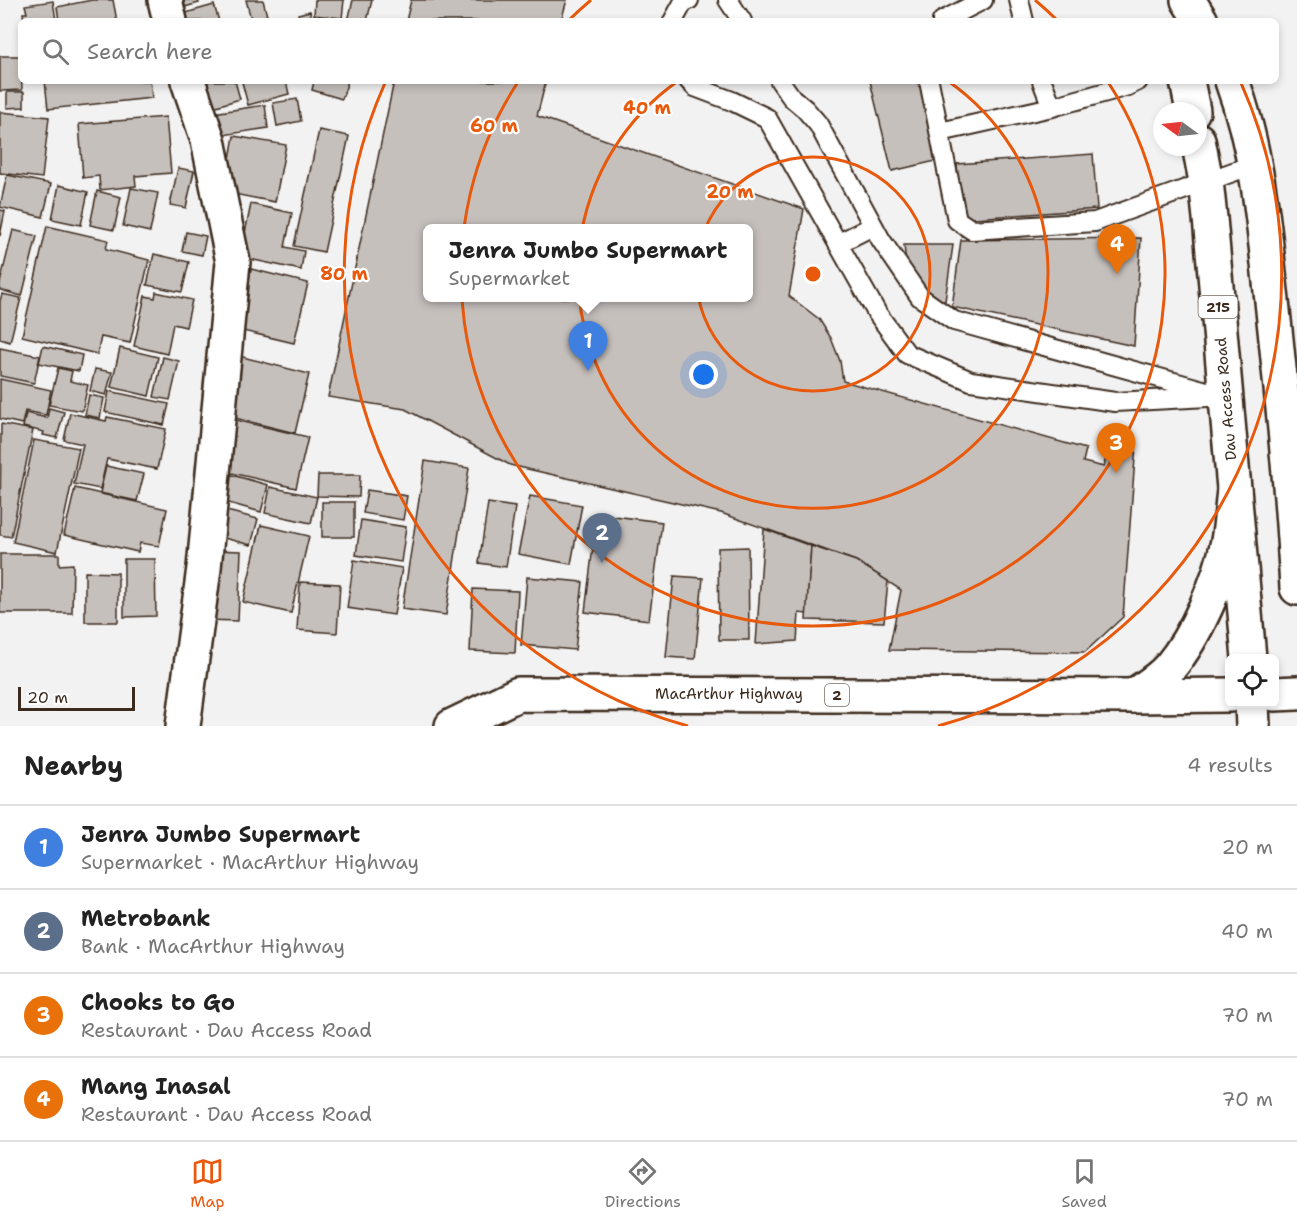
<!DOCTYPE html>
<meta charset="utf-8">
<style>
:root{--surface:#fff;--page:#f2f2f2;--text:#222;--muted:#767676;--line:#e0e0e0;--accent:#ea580c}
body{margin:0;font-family:"Shantell Sans",sans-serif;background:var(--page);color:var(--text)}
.controls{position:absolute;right:18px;bottom:18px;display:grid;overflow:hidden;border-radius:9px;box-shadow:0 3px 9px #0003}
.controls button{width:54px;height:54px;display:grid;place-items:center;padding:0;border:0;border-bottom:2px solid var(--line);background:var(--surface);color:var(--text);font:30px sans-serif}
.compass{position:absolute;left:1153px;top:102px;width:54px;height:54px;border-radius:50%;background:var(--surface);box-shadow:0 3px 9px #0003;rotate:285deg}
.scale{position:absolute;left:18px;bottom:15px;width:117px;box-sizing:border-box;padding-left:6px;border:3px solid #3b2a1e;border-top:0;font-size:16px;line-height:21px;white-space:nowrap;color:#3b2a1e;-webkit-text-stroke:4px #fff;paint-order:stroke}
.you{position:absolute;left:704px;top:375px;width:21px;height:21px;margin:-15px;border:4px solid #fff;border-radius:50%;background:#1a73e8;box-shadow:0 0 0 9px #1a73e833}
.badge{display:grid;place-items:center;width:39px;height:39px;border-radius:50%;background:var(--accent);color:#fff;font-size:20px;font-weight:700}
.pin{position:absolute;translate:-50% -50px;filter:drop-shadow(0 2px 3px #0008)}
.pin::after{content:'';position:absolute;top:32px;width:21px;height:18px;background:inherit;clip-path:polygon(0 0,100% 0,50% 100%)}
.popup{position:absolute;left:423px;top:224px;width:330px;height:78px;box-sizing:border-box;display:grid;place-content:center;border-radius:9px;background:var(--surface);filter:drop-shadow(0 2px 4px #0005);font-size:20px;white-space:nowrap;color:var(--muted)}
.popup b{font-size:22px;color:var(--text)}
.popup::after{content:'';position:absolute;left:50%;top:100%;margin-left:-12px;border:12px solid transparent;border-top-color:var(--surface)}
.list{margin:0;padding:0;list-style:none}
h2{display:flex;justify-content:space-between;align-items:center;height:78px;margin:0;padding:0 24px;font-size:26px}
h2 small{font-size:20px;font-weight:400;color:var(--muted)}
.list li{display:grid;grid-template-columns:39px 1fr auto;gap:18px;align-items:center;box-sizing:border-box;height:84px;padding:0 24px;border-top:2px solid var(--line)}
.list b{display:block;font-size:22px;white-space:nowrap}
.list p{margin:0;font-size:20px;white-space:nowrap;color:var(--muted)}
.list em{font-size:20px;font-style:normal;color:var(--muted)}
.icon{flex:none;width:33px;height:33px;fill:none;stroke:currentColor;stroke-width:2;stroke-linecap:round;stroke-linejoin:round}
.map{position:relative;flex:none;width:1297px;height:726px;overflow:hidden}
.search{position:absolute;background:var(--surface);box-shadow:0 3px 9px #0003;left:18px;right:18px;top:18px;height:66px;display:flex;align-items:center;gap:15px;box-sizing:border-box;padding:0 21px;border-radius:9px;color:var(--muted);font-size:22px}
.sheet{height:414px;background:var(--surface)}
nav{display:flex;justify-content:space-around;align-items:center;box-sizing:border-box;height:84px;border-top:2px solid var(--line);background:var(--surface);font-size:16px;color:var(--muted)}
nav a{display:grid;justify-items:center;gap:3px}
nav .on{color:var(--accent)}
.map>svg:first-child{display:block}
.building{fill:#c6c0bd;stroke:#3b2a1e;stroke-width:1.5;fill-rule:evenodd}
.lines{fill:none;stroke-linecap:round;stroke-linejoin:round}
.lane-casing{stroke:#3b2a1e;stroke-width:22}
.street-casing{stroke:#3b2a1e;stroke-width:38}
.primary-casing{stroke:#3b2a1e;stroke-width:38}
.highway-casing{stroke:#3b2a1e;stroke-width:38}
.lane{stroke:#fff;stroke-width:18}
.street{stroke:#fff;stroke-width:33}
.primary{stroke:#fff;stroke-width:33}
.highway{stroke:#fff;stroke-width:33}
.ring{fill:none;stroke:#e8590c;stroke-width:3}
.labels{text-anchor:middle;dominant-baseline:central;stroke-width:4.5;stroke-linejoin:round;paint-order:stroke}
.shield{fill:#fff;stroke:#766a62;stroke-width:1.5}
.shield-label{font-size:14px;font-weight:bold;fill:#3b2a1e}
.street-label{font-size:15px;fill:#3b2a1e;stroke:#fff}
.centre{fill:#e8590c;stroke:#fff;stroke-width:3}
.ring-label{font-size:18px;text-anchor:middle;font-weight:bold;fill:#e8590c;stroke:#fff;stroke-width:4.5;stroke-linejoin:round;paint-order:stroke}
</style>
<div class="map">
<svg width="1297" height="726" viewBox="0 0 1297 726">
<rect width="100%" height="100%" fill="#f3f2f2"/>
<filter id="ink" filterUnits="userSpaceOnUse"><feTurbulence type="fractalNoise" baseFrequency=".0167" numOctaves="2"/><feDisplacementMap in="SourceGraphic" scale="12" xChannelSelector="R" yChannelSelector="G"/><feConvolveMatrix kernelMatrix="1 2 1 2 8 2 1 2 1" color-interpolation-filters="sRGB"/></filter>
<g filter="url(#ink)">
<g class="building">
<path d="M92,0H113L117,21H59L57,7Z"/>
<path d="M179,0H198L199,3L181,8Z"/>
<path d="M246,0H263L267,16L251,19Z"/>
<path d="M315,0H344L342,18L314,15Z"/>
<path d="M353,0H372L367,21H348Z"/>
<path d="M411,0H567L561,21H406Z"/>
<path d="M53,1L56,21H24L23,13H27L25,5Z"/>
<path d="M214,5L219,21H183L182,14Z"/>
<path d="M310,11L312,21H300L298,14Z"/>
<path d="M0,56H21L22,90L0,91Z"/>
<path d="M45,81H150L152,98L48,109Z"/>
<path d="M206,81H235L240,99L213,107Z"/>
<path d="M246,81H286L289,94L248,105L242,82Z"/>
<path d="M314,81H348L342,99L312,90Z"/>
<path d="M394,81H546L537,116L804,209L789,296L819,319L831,338L840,361L843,381L1086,449L1083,462L1104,467L1108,443L1136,445L1123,617L1085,652L889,650L901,590L856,561L721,513L510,465L405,409L328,397ZM428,228H748V298H428Z"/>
<path d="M870,81H922L940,160L892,171Z"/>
<path d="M7,92H24V107L7,108Z"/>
<path d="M297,99L301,121L277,126L273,103Z"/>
<path d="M265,105L268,128L217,136L214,113Z"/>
<path d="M0,112L49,117L42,178L0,173Z"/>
<path d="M166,117L171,173L135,176L136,186L100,190L99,176L83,178L79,124Z"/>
<path d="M319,130L349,136L324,252L294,246Z"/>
<path d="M234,136L286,145L275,202L224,192Z"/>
<path d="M1093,154L1097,209L961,219L957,164Z"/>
<path d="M178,168L194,171L186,208L170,205Z"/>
<path d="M7,175L51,184L43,217L0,207Z"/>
<path d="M59,185L88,192L81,225L52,219Z"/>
<path d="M131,188L158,193L150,232L123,226Z"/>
<path d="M97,191L121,197L114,230L90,225Z"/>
<path d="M251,204L292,213L285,247L304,251L301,270L240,257Z"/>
<path d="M0,210L5,211L0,236Z"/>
<path d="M47,226L108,240L106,249L149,260L130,343L101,337L97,354L22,336Z"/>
<path d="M13,230L37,236L22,296L0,290V283Z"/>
<path d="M186,232L206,236L202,255L182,251Z"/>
<path d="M1141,238L1134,346L952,307L961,240Z"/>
<path d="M904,245H953L944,308L913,280L906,264Z"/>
<path d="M154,254L189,262L182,292L147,285Z"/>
<path d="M251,269L308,283L294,343L239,330Z"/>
<path d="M156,292L192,300L186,327L173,324L167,354L134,346L145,296L155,298Z"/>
<path d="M2,294L21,298L10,342L0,339V301Z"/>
<path d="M43,346L82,355L79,371L39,363Z"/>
<path d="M0,348L40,356L34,383L0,376Z"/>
<path d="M120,348L158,357L149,396L111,387Z"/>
<path d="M235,355L309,374L295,433L231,417Z"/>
<path d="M163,357L179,361L170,400L154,397Z"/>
<path d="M58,368L72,371L70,381L88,385L82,411L49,405Z"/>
<path d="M95,369L112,372L106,395L90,391Z"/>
<path d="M0,379L51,390L46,415L25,411L22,424L0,419Z"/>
<path d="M109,391L169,404L164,425L105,412Z"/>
<path d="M89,395L104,398L100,418L85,415Z"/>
<path d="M49,408L64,412L57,438L43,435L44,432L23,427L26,413L47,418Z"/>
<path d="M70,413L106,421L107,417L166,429L157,469L107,459L100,489L74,484L83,444L64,440Z"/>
<path d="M231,419L308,437L296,488L219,470Z"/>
<path d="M1,424L33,430L11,537L0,535Z"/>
<path d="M34,440L79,448L57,552L13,542Z"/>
<path d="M425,461L469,468L446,615L402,609Z"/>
<path d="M106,466L144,474L137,501L100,493Z"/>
<path d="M225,473L268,485L261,512L218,500Z"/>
<path d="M318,475H360L359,497L317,496Z"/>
<path d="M270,487L317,497L311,523L265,513Z"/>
<path d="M75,488L167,509L159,546L140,543L138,552L64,535Z"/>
<path d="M367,490L407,496L403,520L363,513Z"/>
<path d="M530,496L582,505L571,564L518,554Z"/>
<rect x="322" y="502" width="32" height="35"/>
<path d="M488,503L515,507L506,567L479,563Z"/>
<path d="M223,510L258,519L251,545L216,536Z"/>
<path d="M597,514L662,522L649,620L585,612Z"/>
<path d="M361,520L406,527L401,562L356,555Z"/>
<path d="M261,525L309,536L291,613L243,602Z"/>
<path d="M764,529L811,546L807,614L799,613L797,641L756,644Z"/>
<path d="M811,546L856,561L888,581L884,622L806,620Z"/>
<path d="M748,547L749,640H719L718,548Z"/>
<path d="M210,550L241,551L238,621L206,620Z"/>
<path d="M0,554H59V565L73,564L72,613H0Z"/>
<path d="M124,559H155L156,616L124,617Z"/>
<path d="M354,560L402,568L394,615L347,608Z"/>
<path d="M85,572L118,573V622H85Z"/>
<path d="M674,576L703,578L695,659L666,657Z"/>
<path d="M527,577L583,582L575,650L521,645Z"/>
<path d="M300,582L340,584L337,633L297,630Z"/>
<path d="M473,589L518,591L515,653L470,651Z"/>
</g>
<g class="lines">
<g class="lane-casing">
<g id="lane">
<path d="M728,0L742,21"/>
<path d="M1019,0L1024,21"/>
<path d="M673,21L683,3L689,0"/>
<path d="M942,21L983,0"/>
<path d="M689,81L695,87L732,101L767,118L877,313L907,354L971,381L1115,402L1227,396"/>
<path d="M780,81L792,98L805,109L818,124L881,240L920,297L954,321L1210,392"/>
<path d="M929,81L957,220L972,230L1095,222L1255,164"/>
<path d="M1042,81L1052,107L1128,86L1138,81"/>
<path d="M940,132L1052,107"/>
<path d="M839,243L873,226"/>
</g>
</g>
<g class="street-casing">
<g id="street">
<path d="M165,0L170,21"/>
<path d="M183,726L204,568L233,262L208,140L188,81"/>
</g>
</g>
<g class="primary-casing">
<g id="primary">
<path d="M1188,0L1201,21"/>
<path d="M1187,81L1193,111"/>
<path d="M1232,81C1258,152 1264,226 1272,301C1282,396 1292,492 1297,588"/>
<path d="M1198,140L1206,181L1210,218L1249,658"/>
<path d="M1252,704L1253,726"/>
</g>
</g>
<g class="highway-casing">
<g id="highway">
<path d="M1295,552L1297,557"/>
<path d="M1274,694L1297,693"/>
<path d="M1133,696C1146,687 1160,679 1170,667C1195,637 1221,579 1228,541C1231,524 1232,507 1234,490"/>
<path d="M452,726L518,694L1133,696L1230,695"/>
</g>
</g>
<use href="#lane" class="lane"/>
<use href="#street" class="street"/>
<use href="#primary" class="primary"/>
<use href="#highway" class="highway"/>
</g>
</g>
<g class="ring">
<circle cx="813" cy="274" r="117"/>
<path d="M948 81A235 235 0 1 1 678 81"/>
<path d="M568 21A352 352 0 0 1 591 0M1035 0A352 352 0 0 1 1058 21M1108 82A352 352 0 1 1 518 82"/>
<path d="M688 726A469 469 0 0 1 385 83M1241 83A469 469 0 0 1 938 726"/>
</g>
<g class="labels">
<g class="shield">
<rect x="1198.5" y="296" width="39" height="22" rx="4.5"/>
<rect x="825" y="684" width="24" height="22" rx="4.5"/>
</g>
<g class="shield-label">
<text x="1218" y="307">215</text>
<text x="837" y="695">2</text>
</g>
<g class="street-label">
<text transform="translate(1226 399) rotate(-95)">Dau Access Road</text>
<text x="729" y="694">MacArthur Highway</text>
</g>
</g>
<circle cx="813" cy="274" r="9" class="centre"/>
<g class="ring-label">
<text x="647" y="114">40 m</text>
<text x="494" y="132">60 m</text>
<text x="730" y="198">20 m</text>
<text x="344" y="280">80 m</text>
</g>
</svg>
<div class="controls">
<button><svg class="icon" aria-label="locate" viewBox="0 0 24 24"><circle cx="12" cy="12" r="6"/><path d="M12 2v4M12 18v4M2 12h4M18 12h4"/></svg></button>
</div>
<svg class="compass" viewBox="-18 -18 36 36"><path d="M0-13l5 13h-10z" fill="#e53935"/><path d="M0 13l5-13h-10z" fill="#767676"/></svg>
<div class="scale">20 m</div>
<div class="you"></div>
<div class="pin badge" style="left:588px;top:371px;background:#3f7fe0">1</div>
<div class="popup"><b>Jenra Jumbo Supermart</b>Supermarket</div>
<div class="pin badge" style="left:602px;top:563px;background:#5c6f8a">2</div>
<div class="pin badge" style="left:1116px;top:473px;background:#e8710a">3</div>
<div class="pin badge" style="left:1117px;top:274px;background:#e8710a">4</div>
<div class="search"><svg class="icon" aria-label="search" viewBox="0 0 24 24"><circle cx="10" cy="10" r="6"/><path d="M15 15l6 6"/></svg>Search here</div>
</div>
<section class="sheet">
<h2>Nearby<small>4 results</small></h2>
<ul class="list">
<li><span class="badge" style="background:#3f7fe0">1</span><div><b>Jenra Jumbo Supermart</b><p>Supermarket · MacArthur Highway</p></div><em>20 m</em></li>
<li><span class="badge" style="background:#5c6f8a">2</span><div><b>Metrobank</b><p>Bank · MacArthur Highway</p></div><em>40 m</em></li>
<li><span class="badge" style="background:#e8710a">3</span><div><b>Chooks to Go</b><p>Restaurant · Dau Access Road</p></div><em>70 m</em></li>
<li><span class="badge" style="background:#e8710a">4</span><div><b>Mang Inasal</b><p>Restaurant · Dau Access Road</p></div><em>70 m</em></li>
</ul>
</section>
<nav>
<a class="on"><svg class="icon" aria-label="map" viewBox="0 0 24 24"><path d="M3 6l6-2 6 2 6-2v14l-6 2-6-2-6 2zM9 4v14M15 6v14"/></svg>Map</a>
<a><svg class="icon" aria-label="directions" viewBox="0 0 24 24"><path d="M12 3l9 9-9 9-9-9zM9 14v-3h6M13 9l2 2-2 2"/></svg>Directions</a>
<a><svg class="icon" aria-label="saved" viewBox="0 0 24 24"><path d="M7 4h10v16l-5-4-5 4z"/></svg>Saved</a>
</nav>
